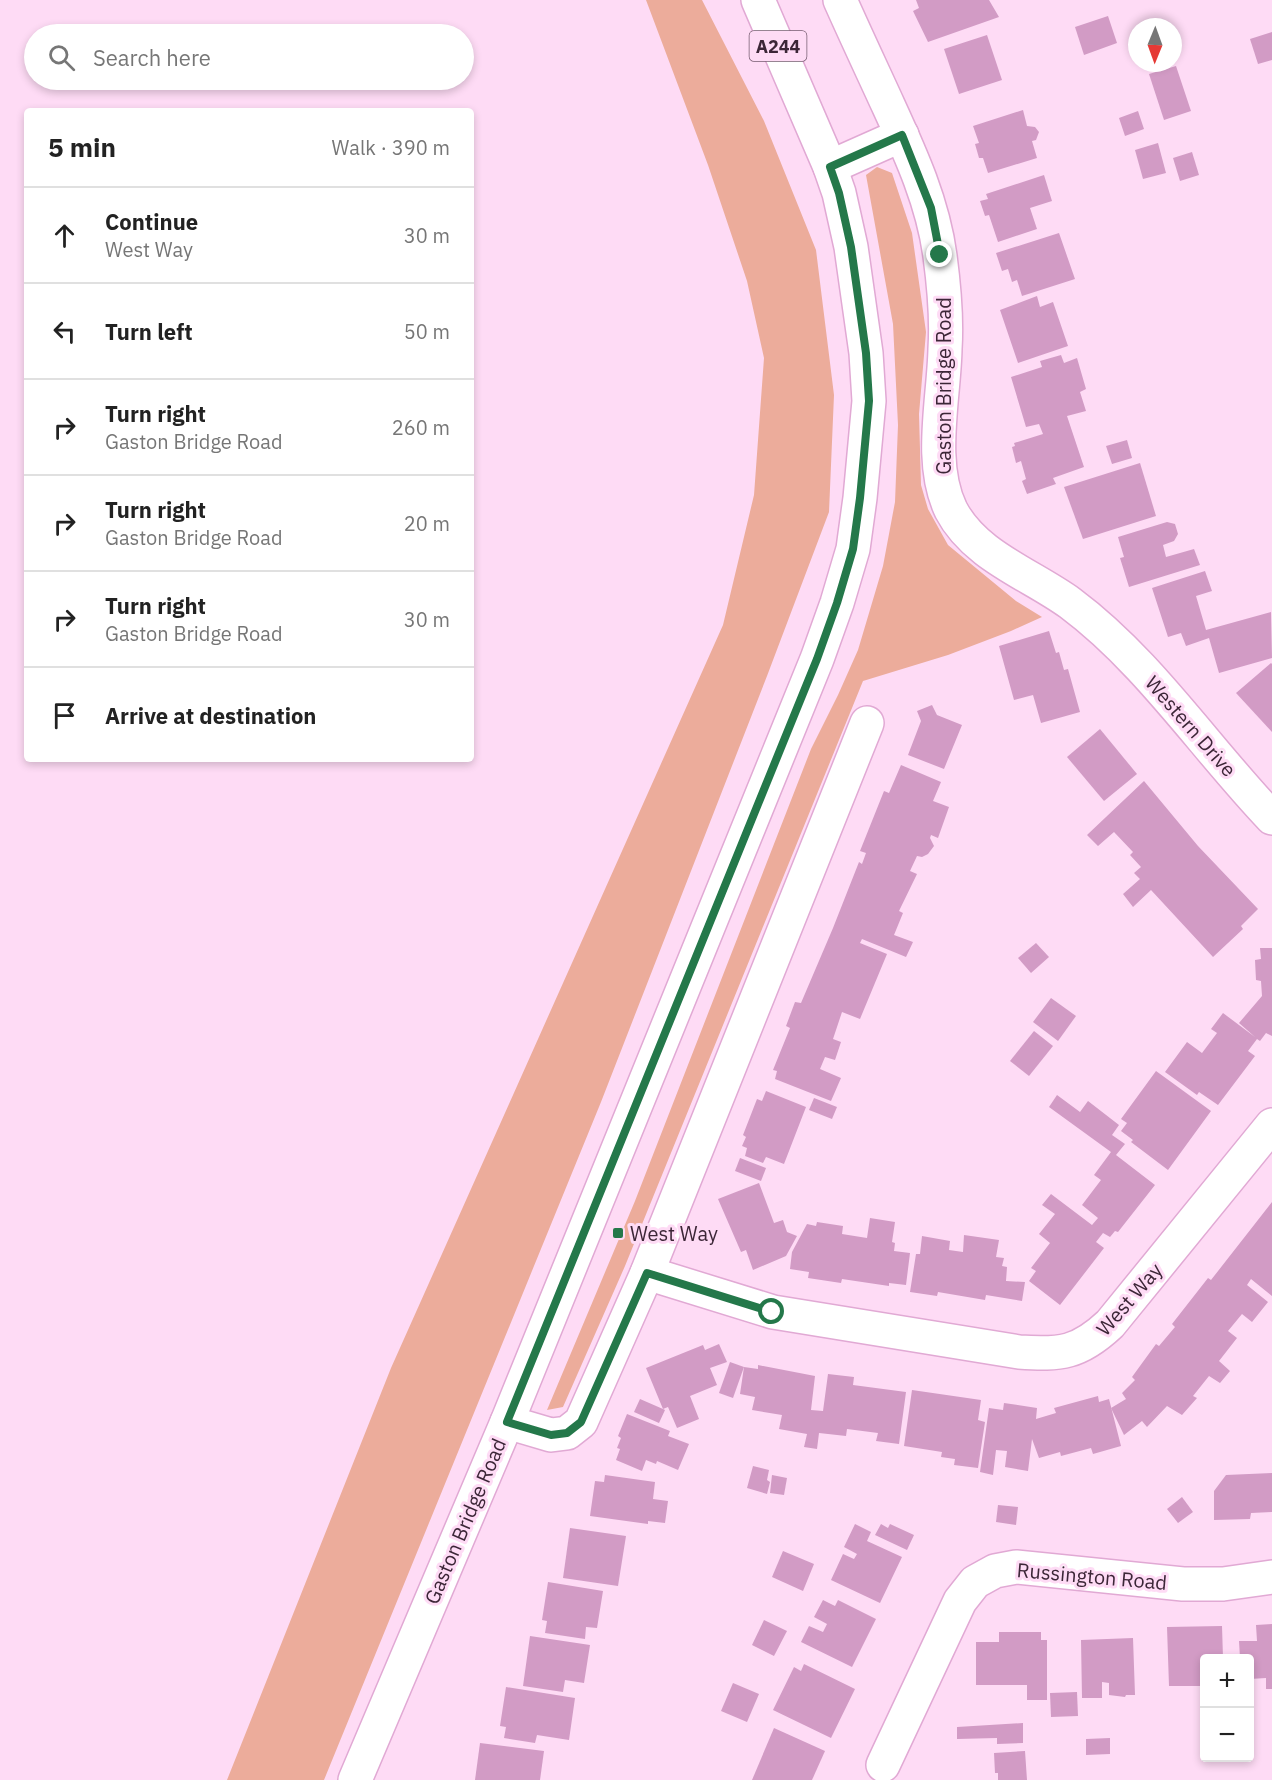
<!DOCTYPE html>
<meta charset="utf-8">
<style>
:root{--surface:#fff;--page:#f6f6f6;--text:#222;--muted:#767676;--line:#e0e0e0}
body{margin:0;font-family:"IBM Plex Sans",sans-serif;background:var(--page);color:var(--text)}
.controls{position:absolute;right:18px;bottom:18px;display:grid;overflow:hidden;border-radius:6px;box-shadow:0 3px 9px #0003}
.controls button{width:54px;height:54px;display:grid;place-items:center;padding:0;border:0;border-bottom:2px solid var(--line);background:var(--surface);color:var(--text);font:30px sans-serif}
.compass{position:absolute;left:1128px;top:18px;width:54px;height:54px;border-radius:50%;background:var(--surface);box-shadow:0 3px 9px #0003;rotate:181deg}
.stop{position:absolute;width:18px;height:18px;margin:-14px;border:4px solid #24784a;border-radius:50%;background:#fff}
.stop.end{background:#24784a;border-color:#fff;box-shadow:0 2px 6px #0008}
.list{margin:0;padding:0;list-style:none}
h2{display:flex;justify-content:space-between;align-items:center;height:78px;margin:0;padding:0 24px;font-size:26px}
h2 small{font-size:20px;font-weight:400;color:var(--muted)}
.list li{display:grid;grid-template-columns:39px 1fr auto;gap:18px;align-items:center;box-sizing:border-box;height:96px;padding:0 24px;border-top:2px solid var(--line)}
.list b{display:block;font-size:22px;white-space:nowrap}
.list p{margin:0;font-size:20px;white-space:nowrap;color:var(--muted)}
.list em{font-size:20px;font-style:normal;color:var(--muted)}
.icon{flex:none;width:33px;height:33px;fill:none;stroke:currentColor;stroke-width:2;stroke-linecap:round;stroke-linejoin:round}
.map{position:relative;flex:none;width:1272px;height:1780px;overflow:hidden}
.search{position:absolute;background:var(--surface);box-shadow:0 3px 9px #0003;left:24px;top:24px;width:450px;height:66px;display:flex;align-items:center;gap:15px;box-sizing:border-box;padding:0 21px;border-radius:33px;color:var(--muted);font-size:22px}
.panel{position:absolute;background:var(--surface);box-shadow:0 3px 9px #0003;left:24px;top:108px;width:450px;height:654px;border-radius:6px}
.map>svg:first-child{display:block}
.green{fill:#ecac9b}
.building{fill:#d29bc5}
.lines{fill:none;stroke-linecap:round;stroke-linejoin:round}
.minor-casing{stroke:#e1a9d4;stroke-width:36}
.major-casing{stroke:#e1a9d4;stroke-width:36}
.minor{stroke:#fff;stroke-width:33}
.major{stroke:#fff;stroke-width:33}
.route{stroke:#24784a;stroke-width:8}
.poi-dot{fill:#24784a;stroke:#fedbf5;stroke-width:2}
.labels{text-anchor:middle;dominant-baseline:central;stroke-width:6;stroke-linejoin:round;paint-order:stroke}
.shield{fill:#fedbf5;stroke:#765c70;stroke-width:1.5}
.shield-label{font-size:18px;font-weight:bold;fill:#3c2637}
.street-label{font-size:20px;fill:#3c2637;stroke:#fedbf5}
.poi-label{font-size:20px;fill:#3c2637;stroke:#fedbf5;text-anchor:start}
</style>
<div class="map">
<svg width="1272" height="1780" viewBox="0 0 1272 1780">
<rect width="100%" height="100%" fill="#fedbf5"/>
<g class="green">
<path d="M646,0H702L764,121L816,250L834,395L829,512L767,676L601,1102L324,1780H227L391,1368L723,625L754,495L764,358L747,281L708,165Z"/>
<path d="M877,167L892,173L912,233L926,332L919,414L921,485L928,509L948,545L1016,601L1042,617L1011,631L948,655L863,681L625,1266L563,1407L547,1410L635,1201L811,749L838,695L858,650L883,566L895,502L898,425L893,324L866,175Z"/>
</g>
<g class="building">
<path d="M916,0H989L999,17L928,42L913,11L919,8Z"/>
<path d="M1108,16L1117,43L1084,55L1075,27Z"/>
<path d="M1272,32V60L1258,64L1250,39Z"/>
<path d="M987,35L1002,80L959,94L944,49Z"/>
<path d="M1176,66L1191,111L1164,120L1149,74Z"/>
<path d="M1023,110L1027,126L1035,127L1039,132L1036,140L1032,141L1037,158L988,173L983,158H979L975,144L979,143L973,126Z"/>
<path d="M1138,111L1144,129L1125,136L1119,118Z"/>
<path d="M1158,143L1166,173L1143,179L1135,150Z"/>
<path d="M1192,152L1199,175L1180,181L1173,158Z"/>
<path d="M1044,175L1052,201L1030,208L1037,229L998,242L989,215L985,216L980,201L988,199L986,194Z"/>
<path d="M1059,233L1075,279L1022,296L1017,280L1012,282L1008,269L1002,271L996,253Z"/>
<path d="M1037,296L1040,307L1053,302L1068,346L1018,363L1000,310Z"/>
<path d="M1061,355L1064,363L1077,358L1086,389L1080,392L1086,411L1067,416L1084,467L1053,478L1056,484L1027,494L1022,481L1026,479L1021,461L1016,463L1012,447L1015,446L1014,443L1043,434L1039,424L1026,427L1011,377L1042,367L1040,361Z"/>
<path d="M1127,440L1132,458L1112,464L1106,446Z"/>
<path d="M1140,463L1156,516L1083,539L1064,487Z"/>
<path d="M1167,522L1175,524L1178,534L1174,541L1163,545L1166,557L1194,549L1200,565L1129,587L1120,558L1124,557L1118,537Z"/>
<path d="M1205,571L1212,591L1196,596L1206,630L1271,612L1272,658L1219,673L1209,638L1186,646L1181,633L1168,637L1152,588Z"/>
<path d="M1049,631L1056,653L1059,652L1064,670L1068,669L1080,712L1041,723L1033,695L1014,700L999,646Z"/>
<path d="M1271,663L1272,664V732L1236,693Z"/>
<path d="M932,705L937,715L962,725L944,769L908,755L921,721L917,711Z"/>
<path d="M1100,729L1137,774L1104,801L1067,757Z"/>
<path d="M901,765L941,782L933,801L949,807L938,838L931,835L930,838L934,846L928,854L922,857L917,856L910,871L917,874L899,911L903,913L894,935L913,942L906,957L862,939L860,943L887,954L860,1019L842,1012L833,1039L841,1042L835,1060L825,1057L820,1069L841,1078L831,1101L775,1079L777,1071L773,1070L790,1028L786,1026L795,1002L801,1003L833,928L859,862L862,864L866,853L860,851L884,791L889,793Z"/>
<path d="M1144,781L1198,846L1258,909L1241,926L1243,929L1213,957L1151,890L1133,907L1123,894L1140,879L1134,873L1141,867L1130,855L1133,852L1114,832L1098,846L1087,835Z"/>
<path d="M1036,943L1049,957L1031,973L1018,958Z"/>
<path d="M1260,948H1272V1036L1266,1033L1260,1041L1257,1039L1248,1051L1255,1056L1218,1105L1199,1092L1197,1095L1165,1072L1187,1042L1202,1053L1217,1033L1211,1029L1223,1013L1255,1037L1239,1023L1262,996L1261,981L1256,980L1255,960L1261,959Z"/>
<path d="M1051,998L1076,1016L1058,1041L1033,1022Z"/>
<path d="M1034,1031L1053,1046L1029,1076L1010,1061Z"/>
<path d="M1156,1071L1211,1111L1168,1170L1131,1142L1133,1140L1121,1131L1127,1123L1121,1119Z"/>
<path d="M766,1091L806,1107L784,1164L766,1157L763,1163L745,1156L747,1148L742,1146L746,1137L743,1135L757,1099L762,1101Z"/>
<path d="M1057,1095L1080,1112L1088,1101L1119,1125L1112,1135L1125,1144L1116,1155L1155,1185L1118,1232L1115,1231L1110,1237L1103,1233L1096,1242L1104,1248L1060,1305L1029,1281L1036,1271L1031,1268L1050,1243L1039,1234L1055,1214L1042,1205L1051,1194L1092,1225L1098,1218L1082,1205L1101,1180L1094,1175L1111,1152L1049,1107Z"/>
<path d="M814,1098L837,1107L832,1119L809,1110Z"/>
<path d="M740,1158L766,1168L761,1181L735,1171Z"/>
<path d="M759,1183L774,1223L783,1220L787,1232L797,1236L786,1256L753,1270L746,1250L741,1252L718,1199Z"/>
<path d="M1272,1202V1296L1251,1279L1247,1285L1268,1302L1252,1322L1242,1314L1228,1331L1237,1338L1219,1361L1230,1371L1220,1383L1209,1376L1193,1396L1197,1398L1182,1415L1167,1406L1147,1427L1142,1421L1124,1435L1111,1408L1126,1399L1122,1393L1135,1380L1132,1377L1156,1344L1159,1346L1175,1327L1172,1324L1208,1278L1211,1280Z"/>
<path d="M870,1218L895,1222L892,1242L895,1243L894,1251L910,1253L906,1285L889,1283V1286L842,1279L841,1283L808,1278L809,1272L790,1269L792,1252L807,1224L816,1226L817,1222L843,1226L842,1234L867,1238Z"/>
<path d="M964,1235L999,1240L996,1257L1004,1258L1002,1266L1007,1267L1006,1281L1025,1282L1022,1301L986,1295L985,1300L938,1292L937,1296L910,1292L916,1254H920L922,1236L950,1241L949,1250L963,1252Z"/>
<path d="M719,1344L727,1362L710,1368L717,1385L690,1396L699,1419L677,1428L668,1407L663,1409L665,1410L659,1423L634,1412L640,1399L663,1409L646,1368L703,1345L705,1350Z"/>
<path d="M730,1362L744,1367L733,1398L719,1393Z"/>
<path d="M758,1365L815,1376L811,1410L823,1411L828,1374L854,1377L853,1385L906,1392L899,1444L876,1441L878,1433L847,1429L846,1436L819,1433L817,1449L804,1447L807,1434L779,1429L782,1415L752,1410L755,1397L740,1394L744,1367L758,1369Z"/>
<path d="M912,1390L981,1400L978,1420L985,1422L978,1468L954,1465L955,1459L941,1457L942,1452L904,1446Z"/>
<path d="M1098,1396L1099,1402L1109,1399L1121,1446L1093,1454L1091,1448L1061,1456L1060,1452L1039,1458L1032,1439L1028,1471L1005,1467L1007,1451L996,1450L993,1475L980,1472L989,1408L1003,1410L1004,1403L1037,1408L1036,1419L1056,1413L1054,1408Z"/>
<path d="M627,1414L670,1431L668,1436L689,1444L678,1470L657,1461L656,1464L646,1460L642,1471L616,1460L620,1449L617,1448L621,1438L618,1436Z"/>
<path d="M753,1466L769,1470L767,1480L770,1482L767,1494L747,1488Z"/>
<path d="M1272,1473V1512L1251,1513L1250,1519L1214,1520V1491L1226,1475Z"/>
<path d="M605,1475L655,1482L653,1499L668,1501L665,1523L648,1521V1524L590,1516L595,1481L604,1482Z"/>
<path d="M772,1475L787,1478L784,1495L770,1493Z"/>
<path d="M1182,1497L1193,1512L1178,1523L1167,1509Z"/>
<path d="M998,1505L1018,1507L1016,1525L996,1522Z"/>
<path d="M855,1524L871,1532L867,1541L902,1557L880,1603L831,1580L843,1554L854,1559L857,1554L844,1547Z"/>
<path d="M881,1524L888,1528L890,1524L914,1535L907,1550L875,1535Z"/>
<path d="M570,1528L626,1536L618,1586L563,1578Z"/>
<path d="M783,1551L814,1564L803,1591L772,1577Z"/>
<path d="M548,1582L603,1591L597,1628L586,1627L585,1639L545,1633L547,1621L542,1620Z"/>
<path d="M823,1600L835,1606L838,1600L876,1619L852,1667L801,1642L809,1626L823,1632L827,1624L814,1617Z"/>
<path d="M764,1620L787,1631L774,1656L752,1645Z"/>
<path d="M1272,1624V1689H1266V1678L1250,1679V1658H1240L1239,1641H1257L1256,1625Z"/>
<path d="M1222,1626L1223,1658H1204V1698H1202V1686H1169L1167,1627Z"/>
<path d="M999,1632H1041V1640H1047V1700H1027V1685H976V1642H999Z"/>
<path d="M530,1636L590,1645L584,1683L565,1680L563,1692L523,1686Z"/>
<path d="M1133,1638L1135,1695H1126L1125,1697L1109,1695V1683L1102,1682V1698H1082L1081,1640Z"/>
<path d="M804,1664L855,1689L831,1738L773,1710L794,1667L801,1671Z"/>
<path d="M733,1683L759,1694L747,1722L721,1711Z"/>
<path d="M506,1687L575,1698L569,1740L537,1735L535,1743L504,1738L506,1727L500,1726Z"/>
<path d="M1077,1692L1078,1716L1051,1717L1050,1693Z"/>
<path d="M1023,1723V1743L997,1744V1738L957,1739V1727Z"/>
<path d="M774,1728L825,1751L812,1780H752Z"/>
<path d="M1110,1738V1754L1086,1755V1739Z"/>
<path d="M480,1743L544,1751L540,1780H475Z"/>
<path d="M1025,1751L1027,1780H998V1773H995L994,1753Z"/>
</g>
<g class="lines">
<g class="minor-casing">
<g id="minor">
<path d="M840,0C856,36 873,72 889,107C911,155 933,203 940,256C944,286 947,318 945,349C944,399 928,463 951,510C975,556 1030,574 1070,603C1148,661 1205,748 1272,818"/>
<path d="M830,167L902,135"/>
<path d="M647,1273L773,1312L1019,1352C1061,1355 1079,1353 1110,1324L1272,1125"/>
<path d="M507,1422L551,1435L567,1433L581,1422L647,1273L867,723"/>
<path d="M883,1765L960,1601L975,1582L995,1571L1016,1567L1183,1584H1223L1272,1577"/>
</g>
</g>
<g class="major-casing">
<path id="major" d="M355,1780L507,1422L817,659L837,603L853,549L860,498L869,401L866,353L851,247L839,193L830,167L758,0"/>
</g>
<use href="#minor" class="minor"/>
<use href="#major" class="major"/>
</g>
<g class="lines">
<path class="route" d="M772,1312L647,1273L581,1422L567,1433L551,1435L507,1422L817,659L837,603L853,549L860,498L869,401L866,353L851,247L839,193L830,167L902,135L931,208L940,255"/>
</g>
<rect class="poi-dot" x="612" y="1227" width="12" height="12" rx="3"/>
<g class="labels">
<rect class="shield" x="749.5" y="31" width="57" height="30" rx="4.5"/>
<g class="shield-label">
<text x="778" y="46">A244</text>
</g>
<g class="street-label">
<text transform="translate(943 386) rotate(-90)">Gaston Bridge Road</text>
<text transform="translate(1191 726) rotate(49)">Western Drive</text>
<text transform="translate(1129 1299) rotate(-49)">West Way</text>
<text transform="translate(465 1521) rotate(-67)">Gaston Bridge Road</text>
<text transform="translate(1092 1576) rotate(5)">Russington Road</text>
</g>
<g class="poi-label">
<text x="630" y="1233">West Way</text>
</g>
</g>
</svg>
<div class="controls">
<button>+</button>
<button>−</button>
</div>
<svg class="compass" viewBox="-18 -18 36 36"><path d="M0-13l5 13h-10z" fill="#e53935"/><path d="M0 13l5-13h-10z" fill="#767676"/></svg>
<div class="stop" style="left:772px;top:1312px"></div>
<div class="stop end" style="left:940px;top:255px"></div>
<div class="search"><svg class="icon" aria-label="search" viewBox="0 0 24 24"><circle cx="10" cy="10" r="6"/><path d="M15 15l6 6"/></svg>Search here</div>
<section class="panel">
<h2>5 min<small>Walk · 390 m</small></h2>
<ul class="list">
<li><svg class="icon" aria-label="ahead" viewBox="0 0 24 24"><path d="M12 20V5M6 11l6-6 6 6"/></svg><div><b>Continue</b><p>West Way</p></div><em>30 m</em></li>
<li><svg class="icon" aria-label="left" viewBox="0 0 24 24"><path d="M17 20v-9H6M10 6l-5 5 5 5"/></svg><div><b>Turn left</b></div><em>50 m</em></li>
<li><svg class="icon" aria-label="right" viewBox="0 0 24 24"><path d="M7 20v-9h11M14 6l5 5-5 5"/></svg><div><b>Turn right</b><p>Gaston Bridge Road</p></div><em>260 m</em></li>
<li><svg class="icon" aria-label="right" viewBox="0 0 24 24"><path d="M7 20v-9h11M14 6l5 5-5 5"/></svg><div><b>Turn right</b><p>Gaston Bridge Road</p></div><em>20 m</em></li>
<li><svg class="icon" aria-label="right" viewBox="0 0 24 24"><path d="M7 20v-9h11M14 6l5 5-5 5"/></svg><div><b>Turn right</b><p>Gaston Bridge Road</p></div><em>30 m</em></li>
<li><svg class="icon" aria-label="arrive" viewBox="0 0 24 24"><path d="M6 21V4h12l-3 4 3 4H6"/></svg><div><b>Arrive at destination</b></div></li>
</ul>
</section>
</div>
